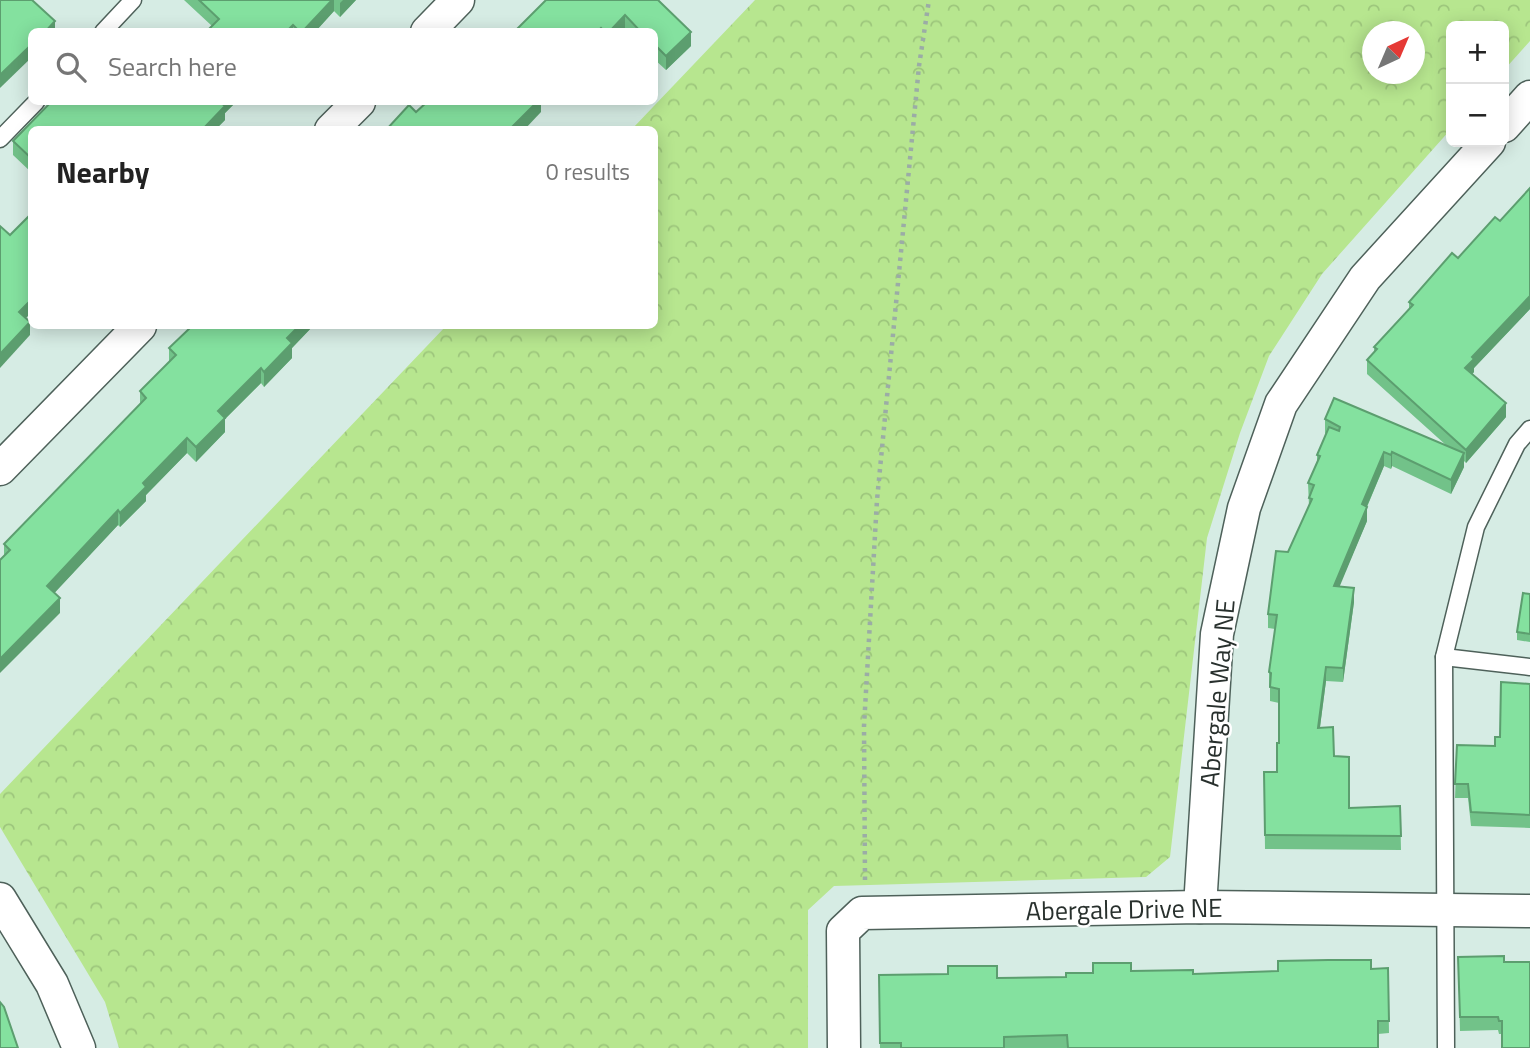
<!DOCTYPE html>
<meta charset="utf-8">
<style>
:root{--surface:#fff;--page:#f2f2f2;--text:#222;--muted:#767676;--line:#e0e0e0}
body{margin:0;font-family:"Titillium Web",sans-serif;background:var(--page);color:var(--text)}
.controls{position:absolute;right:21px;top:21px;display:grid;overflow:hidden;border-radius:10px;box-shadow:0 4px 18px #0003}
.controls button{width:63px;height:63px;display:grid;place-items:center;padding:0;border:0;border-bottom:2px solid var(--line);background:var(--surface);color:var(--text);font:35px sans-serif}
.compass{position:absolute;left:1362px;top:21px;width:63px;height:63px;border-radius:50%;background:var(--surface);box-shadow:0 4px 18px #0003;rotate:44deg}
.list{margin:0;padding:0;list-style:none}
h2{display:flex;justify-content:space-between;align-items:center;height:91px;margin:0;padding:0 28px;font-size:30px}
h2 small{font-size:23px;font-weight:400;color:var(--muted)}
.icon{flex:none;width:38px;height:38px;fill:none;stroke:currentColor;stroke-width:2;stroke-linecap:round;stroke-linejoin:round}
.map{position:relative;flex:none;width:1530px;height:1048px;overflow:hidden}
.search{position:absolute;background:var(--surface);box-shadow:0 4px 18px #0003;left:28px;top:28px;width:630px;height:77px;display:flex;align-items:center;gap:18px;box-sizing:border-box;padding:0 24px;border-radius:10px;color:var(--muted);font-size:26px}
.panel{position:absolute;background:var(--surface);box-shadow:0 4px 18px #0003;left:28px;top:126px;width:630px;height:203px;border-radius:10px}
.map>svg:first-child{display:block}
.park{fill:url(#park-crowns);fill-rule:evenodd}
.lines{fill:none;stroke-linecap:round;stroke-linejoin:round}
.service-casing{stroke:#4e615a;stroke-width:19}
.minor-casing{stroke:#4e615a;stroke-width:35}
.path{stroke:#9baca6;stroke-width:4.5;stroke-dasharray:3.5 5;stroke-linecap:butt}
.service{stroke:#fff;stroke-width:16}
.minor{stroke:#fff;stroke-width:32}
.wall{fill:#72c289}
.shaded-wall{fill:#5c9e6f}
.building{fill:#84e19f;stroke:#5c9e6f;stroke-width:2}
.labels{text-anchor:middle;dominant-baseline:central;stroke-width:5;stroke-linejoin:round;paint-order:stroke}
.street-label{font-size:26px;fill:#28302d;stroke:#fff}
</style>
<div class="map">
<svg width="1530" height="1048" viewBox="0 0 1530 1048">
<defs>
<pattern id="park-crowns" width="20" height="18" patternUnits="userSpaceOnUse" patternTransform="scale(1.75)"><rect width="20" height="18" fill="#b7e68f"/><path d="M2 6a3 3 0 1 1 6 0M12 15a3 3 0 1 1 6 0" fill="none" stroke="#9dc67c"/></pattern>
</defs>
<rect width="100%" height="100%" fill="#d6ece4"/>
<path class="park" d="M755,0H1530V41L1504,70V26H1451V129L1322,274L1269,356L1240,433L1207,538L1170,857L1146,877L834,886L808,910V1048H119L105,1002L0,827V794L446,326H654V130L632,129ZM1372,32H1414V74H1372Z"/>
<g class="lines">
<g class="service-casing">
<g id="service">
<path d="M103,32L133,0"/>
<path d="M0,139L36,102"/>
<path d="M1444,657L1530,667"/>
<path d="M1446,1048L1444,657L1476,527L1517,444L1530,429"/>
</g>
</g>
<g class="minor-casing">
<g id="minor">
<path d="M427,32L458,0"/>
<path d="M1504,126L1530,97"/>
<path d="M331,130L359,102"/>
<path d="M0,469L140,326"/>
<path d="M0,899L52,984L79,1048"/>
<path d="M1200,907L1217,634L1244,508L1281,404L1365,278L1489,142"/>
<path d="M844,1048L843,931L862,913L1200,907L1530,911"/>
</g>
</g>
<path class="path" d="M865,880L864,726L877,500L919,66L929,0"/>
<use href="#service" class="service"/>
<use href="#minor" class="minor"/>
</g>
<g class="wall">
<path d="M184,0H356L340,17L334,11L315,32H206L212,26Z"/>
<path d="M658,0L691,46L666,70L654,59V32H626L625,30L623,32H514Z"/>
<path d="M51,102H236L225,113V120L215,130H32V173L13,155V141Z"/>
<path d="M1530,188V309L1474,368V372L1472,374L1506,417L1466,463L1464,461V467L1451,494L1392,466L1391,469L1384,466L1367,507V521L1339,586L1354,602L1343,682L1326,681L1320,727L1334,756L1349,808L1400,806L1401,850L1265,849L1264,772H1277L1279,743V703L1270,701V687L1269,686V672L1275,629L1268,628V614L1288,552L1309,506L1308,483L1317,462V455L1326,434L1325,433V419L1447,446L1367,374V360L1374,352V347L1409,309V302L1500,221Z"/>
<path d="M192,326H313L292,348V358L264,387L261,383L225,419V432L196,462L187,453L146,495V501L120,527L118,525L54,593L60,613L4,556V544L140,404V391L169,362V348Z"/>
<path d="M1530,594V642L1517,640V632Z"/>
<path d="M1530,684V828L1471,826L1468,798H1455L1457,745L1495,746Z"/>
<path d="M1458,957L1504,962L1502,1034H1499L1498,1030L1460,1031Z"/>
<path d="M1388,968L1389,1033L1378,1034V1048H880L879,975L997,978L1066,977L1131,971L1193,974Z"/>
</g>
<g class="shaded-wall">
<path d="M332,0H334V11L315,32H302Z"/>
<path d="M343,0H356L340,17V3Z"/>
<path d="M625,15V30L623,32H609Z"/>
<path d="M55,21V32H45Z"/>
<path d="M293,25V32H286Z"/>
<path d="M691,32V46L666,70V56Z"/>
<path d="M32,44V57L0,88V75Z"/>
<path d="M222,102H236L225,113V120L215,130H202Z"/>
<path d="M537,102H541V112L524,130H509Z"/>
<path d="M1530,296V309L1474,368V372L1465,382V368L1472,357Z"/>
<path d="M32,299V312L19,325V312Z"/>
<path d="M30,322V335L0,368V354Z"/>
<path d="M299,326H313L292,348V358L264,387V372L287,338Z"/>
<path d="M261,368V383L225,419V432L196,462V447L218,411Z"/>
<path d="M1506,403V417L1466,463V450Z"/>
<path d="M187,438V453L146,495V501L120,527V513L143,483Z"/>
<path d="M1384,452V466L1362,518V504Z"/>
<path d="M1392,452V466L1391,469V455Z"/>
<path d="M1464,453V467L1451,494V480Z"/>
<path d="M1367,507V521L1334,600V586Z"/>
<path d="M118,510V525L47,601V586Z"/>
<path d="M1354,588V602L1343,682V668Z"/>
<path d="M60,598V613L0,673V659Z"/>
<path d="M1326,667V681L1318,742V728Z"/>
</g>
<g class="building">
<path d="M0,0H32L55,21L45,32H32V44L0,75Z"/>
<path d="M199,0H332L302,32H300L293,25L286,32H206L219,19Z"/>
<path d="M546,0H658L691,32L666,56L654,44V32H641L625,15L609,32H605L601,28L597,32H514Z"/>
<path d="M51,102H222L221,103L225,106L202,130H32V159L13,141Z"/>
<path d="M427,102H537L509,130H386L409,105L416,112Z"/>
<path d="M1530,188V296L1472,357L1474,359L1465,368L1506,403L1466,450L1367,360L1377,349L1374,347L1413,305L1409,302L1452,253L1458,258L1495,217L1500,221Z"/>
<path d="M32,213V299L19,312L30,322L0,354V226L10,235Z"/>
<path d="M192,326H299L287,338L292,343L264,372L261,368L218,411L225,418L196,447L187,438L143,483L146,487L120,513L118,510L47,586L60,598L0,659V560L10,550L4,544L146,398L140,391L176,355L169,348Z"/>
<path d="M1334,398L1464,453L1451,480L1392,452L1391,455L1384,452L1362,504L1367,507L1334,586L1354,588L1343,668L1326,667L1318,728L1333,727L1334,756L1349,757V808L1400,806L1401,836L1265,835L1264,772H1277V743H1279V689L1270,687L1271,673L1269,672L1277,615L1268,614L1276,551L1288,552L1312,499L1309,498L1314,485L1308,483L1320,456L1317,455L1329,427L1339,431L1340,427L1325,419Z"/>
<path d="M1523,593L1530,594V634L1517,632Z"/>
<path d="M1501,682L1530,684V815L1471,812L1468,784H1455L1457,745L1495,746V737H1500Z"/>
<path d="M1504,956V962H1530V1048H1502V1021H1499L1498,1017H1460L1458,957Z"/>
<path d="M1328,960H1371V969L1388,968L1389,1021H1378V1048H1068L1067,1035L1004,1037V1048H901V1043H880L879,975L948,974V966H997V978L1066,977V973H1093V963H1131V971L1193,970V974L1278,971V961Z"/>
<path d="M0,1002L4,1007L18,1048H0Z"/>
</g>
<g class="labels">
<g class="street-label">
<text transform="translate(1217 693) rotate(-85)">Abergale Way NE</text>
<text transform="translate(1124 909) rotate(-1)">Abergale Drive NE</text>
</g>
</g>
</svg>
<div class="controls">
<button>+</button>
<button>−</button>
</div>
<svg class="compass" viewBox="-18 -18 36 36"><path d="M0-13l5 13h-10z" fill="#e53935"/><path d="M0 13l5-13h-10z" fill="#767676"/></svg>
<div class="search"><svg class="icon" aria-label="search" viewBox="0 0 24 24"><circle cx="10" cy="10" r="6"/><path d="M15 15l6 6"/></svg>Search here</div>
<section class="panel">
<h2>Nearby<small>0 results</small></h2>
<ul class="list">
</ul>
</section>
</div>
